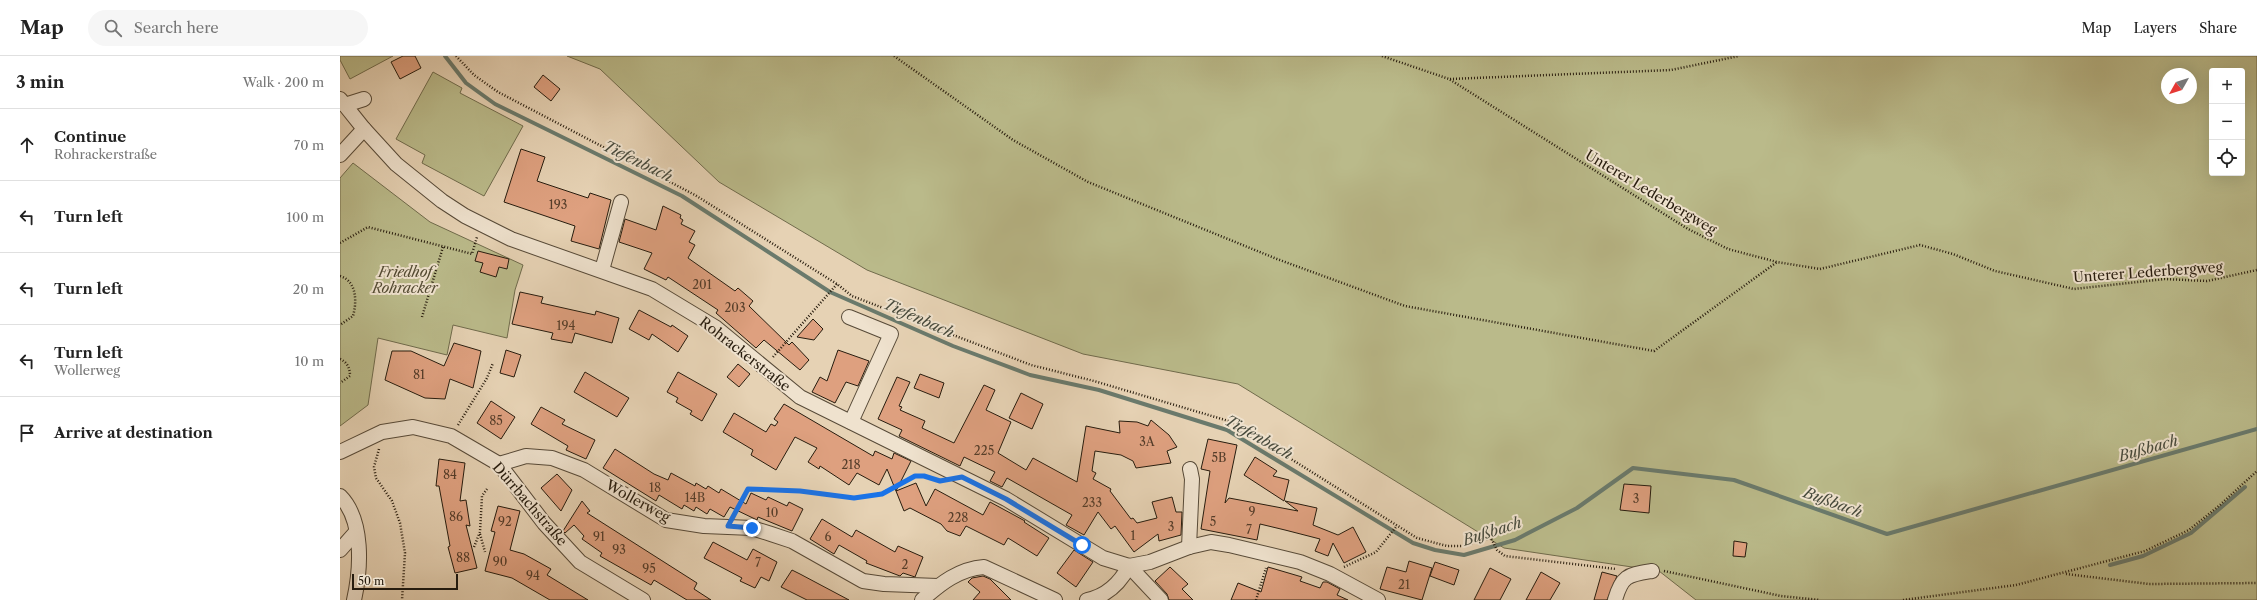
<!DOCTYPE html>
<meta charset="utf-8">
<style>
:root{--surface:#fff;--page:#f6f6f6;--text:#222;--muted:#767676;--line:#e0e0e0}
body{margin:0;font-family:"Libre Caslon Text",serif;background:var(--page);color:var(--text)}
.controls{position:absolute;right:12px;top:12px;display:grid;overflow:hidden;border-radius:4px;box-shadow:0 4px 16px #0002}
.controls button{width:36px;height:36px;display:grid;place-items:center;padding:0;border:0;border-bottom:1px solid var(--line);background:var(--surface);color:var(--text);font:20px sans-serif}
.compass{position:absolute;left:1821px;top:12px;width:36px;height:36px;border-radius:50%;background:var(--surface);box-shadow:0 4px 16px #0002;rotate:231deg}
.scale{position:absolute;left:12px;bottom:10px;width:106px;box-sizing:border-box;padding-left:4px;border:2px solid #271c0e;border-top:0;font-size:11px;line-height:14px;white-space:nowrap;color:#271c0e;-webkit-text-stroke:3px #efe2ce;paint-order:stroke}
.stop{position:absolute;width:12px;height:12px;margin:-9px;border:3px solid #1a73e8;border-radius:50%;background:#fff}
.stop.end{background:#1a73e8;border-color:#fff;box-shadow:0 1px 4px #0008}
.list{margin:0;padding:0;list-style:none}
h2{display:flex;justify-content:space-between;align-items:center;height:52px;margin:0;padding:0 16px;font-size:17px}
h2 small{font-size:13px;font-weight:400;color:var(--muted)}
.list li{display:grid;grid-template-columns:26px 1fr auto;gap:12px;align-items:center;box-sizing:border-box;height:72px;padding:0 16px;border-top:1px solid var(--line)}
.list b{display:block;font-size:15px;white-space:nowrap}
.list p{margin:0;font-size:13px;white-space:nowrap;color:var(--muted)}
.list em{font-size:13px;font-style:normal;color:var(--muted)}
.icon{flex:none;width:22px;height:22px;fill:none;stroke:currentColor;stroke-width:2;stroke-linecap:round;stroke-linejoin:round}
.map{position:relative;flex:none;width:1917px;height:544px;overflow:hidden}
header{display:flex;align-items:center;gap:24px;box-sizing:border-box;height:56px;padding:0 20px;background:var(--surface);border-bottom:1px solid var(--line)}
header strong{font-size:19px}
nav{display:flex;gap:22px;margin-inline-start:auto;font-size:14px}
.search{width:280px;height:36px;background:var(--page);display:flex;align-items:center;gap:10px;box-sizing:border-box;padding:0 14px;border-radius:22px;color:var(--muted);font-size:15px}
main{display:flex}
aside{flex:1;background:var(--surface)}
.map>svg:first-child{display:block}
.green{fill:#baba8a;stroke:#706b4c;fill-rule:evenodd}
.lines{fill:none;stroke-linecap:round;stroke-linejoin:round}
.stream{stroke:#6a7a6c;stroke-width:4}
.building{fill:#dea07f;stroke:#271c0e}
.minor-casing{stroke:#574a38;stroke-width:16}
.path{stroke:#271c0e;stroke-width:2.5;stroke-dasharray:1 2;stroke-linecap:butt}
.minor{stroke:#efe2ce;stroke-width:14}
.route{stroke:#1a73e8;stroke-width:5}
.labels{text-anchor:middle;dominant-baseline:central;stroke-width:4;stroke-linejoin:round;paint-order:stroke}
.number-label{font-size:12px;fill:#553d2a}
.street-label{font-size:14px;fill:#271c0e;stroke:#efe2ce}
.park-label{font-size:14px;font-style:italic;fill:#534b33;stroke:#efe2ce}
.water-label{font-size:15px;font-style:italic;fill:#484b3d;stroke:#efe2ce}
</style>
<header>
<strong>Map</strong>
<div class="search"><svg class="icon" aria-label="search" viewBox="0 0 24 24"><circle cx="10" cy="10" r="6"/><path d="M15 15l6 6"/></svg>Search here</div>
<nav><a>Map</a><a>Layers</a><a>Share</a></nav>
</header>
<main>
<aside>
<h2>3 min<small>Walk · 200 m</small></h2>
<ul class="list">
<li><svg class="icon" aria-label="ahead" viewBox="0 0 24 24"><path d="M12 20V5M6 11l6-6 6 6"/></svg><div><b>Continue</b><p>Rohrackerstraße</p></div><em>70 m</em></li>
<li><svg class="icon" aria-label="left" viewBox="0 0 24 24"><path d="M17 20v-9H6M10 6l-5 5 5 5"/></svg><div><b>Turn left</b></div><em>100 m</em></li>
<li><svg class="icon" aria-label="left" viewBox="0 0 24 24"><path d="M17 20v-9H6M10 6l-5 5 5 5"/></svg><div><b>Turn left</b></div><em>20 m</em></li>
<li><svg class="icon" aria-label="left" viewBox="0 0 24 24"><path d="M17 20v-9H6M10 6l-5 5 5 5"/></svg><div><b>Turn left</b><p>Wollerweg</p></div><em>10 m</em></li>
<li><svg class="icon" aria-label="arrive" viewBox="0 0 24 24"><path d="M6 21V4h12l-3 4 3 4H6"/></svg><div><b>Arrive at destination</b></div></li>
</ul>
</aside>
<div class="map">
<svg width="1917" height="544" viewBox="0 0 1917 544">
<rect width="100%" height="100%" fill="#e6d2b4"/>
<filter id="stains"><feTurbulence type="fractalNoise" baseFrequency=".005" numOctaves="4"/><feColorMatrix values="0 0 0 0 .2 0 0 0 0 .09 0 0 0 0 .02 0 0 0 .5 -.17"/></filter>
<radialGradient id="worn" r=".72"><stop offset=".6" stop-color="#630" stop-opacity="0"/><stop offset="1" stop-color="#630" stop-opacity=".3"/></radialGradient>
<g class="green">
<path d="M0,0H53L10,23L0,4Z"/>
<path d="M227,0H1917V544H1356L1319,515L1164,492L898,328L743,298L527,214L379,126L260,13ZM1872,15H1902V117H1872ZM1827,18H1851V42H1827Z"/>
<path d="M93,16L122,32L120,37L183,70L144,140L82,107L85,99L56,83Z"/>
<path d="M13,107L90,166L183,209L175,234L167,282L113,269L107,299L38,282L28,349L0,370V122Z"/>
</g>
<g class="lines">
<g class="stream">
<path d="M105,0L126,27L155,48L342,140L490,236L613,290L690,319L759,334L887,374L1073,487L1095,494L1124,499L1175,484L1237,452L1293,412L1394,424L1547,478L1917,373"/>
<path d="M1770,509L1803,500L1851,477L1905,431"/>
</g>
</g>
<g class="building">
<path d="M63,0H75L81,12L60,23L51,6Z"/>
<path d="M203,19L220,33L211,45L194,31Z"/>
<path d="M181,93L205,101L197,125L248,142L250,137L271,144L259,193L231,185L235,170L164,146Z"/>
<path d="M323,150L341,159L340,162L343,164L341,168L355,175L349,186L355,189L348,202L395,235L398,232L413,245L409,250L449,289L452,286L469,304L460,314L424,284L416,292L376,257L378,254L328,221L326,224L304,213L312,197L279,186L285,163L316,174Z"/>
<path d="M138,195L169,203L167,213L159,211L156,221L140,216L143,207L135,205Z"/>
<path d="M180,236L203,241L201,247L255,259L256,255L279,262L272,287L235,277L232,287L211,283L213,277L172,268Z"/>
<path d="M299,254L331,271L332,269L348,280L338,296L312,278L309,284L289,273Z"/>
<path d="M473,263L483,273L474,284L457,281Z"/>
<path d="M114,287L141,295L133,332L110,323L105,343L85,342L45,324L52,295H71L104,310Z"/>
<path d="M166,294L181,299L174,321L160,317Z"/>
<path d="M498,294L529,305L518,330L506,326L495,347L472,336L480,321L487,325Z"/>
<path d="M398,308L410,318L399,331L387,321Z"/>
<path d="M245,316L289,342L277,361L234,336Z"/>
<path d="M338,316L377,338L362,365L350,358L352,355L336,346L338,342L327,336Z"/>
<path d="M580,318L604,327L599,342L574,332Z"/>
<path d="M557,321L570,326L559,350L562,351L560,354L585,365L582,372L614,387L644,329L655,334L646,354L671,366L658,397L686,414L693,402L737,426L746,370L780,377L779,365L797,366L808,370L811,364L829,379L837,391L827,395L831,407L796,412L793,405L781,399L755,395L752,415L756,417L753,423L771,433L770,435L791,463L793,462L797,467L817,462L812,446L832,441L836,456H842L841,479L819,485L818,478L794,496L775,470L771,473L758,456L744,479L726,469L732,459L667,422L662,431L650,425L655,416L624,401L620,410L559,380L562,374L538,363Z"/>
<path d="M681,337L703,348L692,373L669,362Z"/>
<path d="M151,345L175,361L161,383L137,367Z"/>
<path d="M444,348L533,400L535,395L552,403L554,397L571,405L556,435L547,413L539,429L517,417L509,429L480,410L479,413L468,406L477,392L455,381L436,414L411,399L413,394L383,376L394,357L426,376L431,368L435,370L438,366L434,363Z"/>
<path d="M201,351L225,364L222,368L255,384L246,403L226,394L228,390L191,368Z"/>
<path d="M868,383L897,389L885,447L889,442L958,455L945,445L977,452L973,469L998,479L1013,471L1026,496L1004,507L993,487L988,500L975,495L980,483L945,474L920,468L917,484L861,473L870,415L861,413Z"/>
<path d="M275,393L314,418L328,424L331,417L355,430L356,427L366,433L368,430L379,437L381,433L406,448L411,437L426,444L428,441L447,450L449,446L463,453L452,475L418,461L417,464L390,451L384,461L370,453L367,458L356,451L354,455L344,449L342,453L319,439L316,445L263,412Z"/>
<path d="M915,401L937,415L933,420L949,424L944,445L904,419Z"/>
<path d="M99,403L125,407L120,445L126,444L130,470L126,469L137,512L115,517L108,491L110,490L99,430H96Z"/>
<path d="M217,418L232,434L221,455L201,432Z"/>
<path d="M576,427L586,450L595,433L643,459L650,446L685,465L684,466L709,482L697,500L668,482L664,489L626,470L620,480L607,475L601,468L570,452L564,455L556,435Z"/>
<path d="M1284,428L1311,430L1309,457L1280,454Z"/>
<path d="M242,445L250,455L247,457L357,527L354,533L371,544H347L314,524L311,529L260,500L262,497L242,483L244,480L234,469L225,477L223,475Z"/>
<path d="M158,450L180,455L170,494L184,498L211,513L207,519L248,544H210L172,522L145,515L155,476L151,475Z"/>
<path d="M482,463L512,481L516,474L555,496L558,490L583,501L575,521L563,517L560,520L526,507L527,505L499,489L494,498L470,483Z"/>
<path d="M1394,485L1407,487L1405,501L1393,500Z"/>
<path d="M373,486L407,504L413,493L437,506L429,525L421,521L415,532L400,525L402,522L364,502Z"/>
<path d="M734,494L753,506L736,531L717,517Z"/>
<path d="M1069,505L1092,512L1082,544L1040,533L1047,511L1066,516Z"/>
<path d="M1095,506L1119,514L1114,529L1090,520Z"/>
<path d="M830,511L848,528L842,533L853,544H829L827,538L815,525Z"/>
<path d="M928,511L962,521L960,525L980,532L983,526H987L1000,533L997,539L1008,544H891L898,527L921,536Z"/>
<path d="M1150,512L1171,523L1160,544H1134Z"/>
<path d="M452,514L460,518L509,544H467L441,531Z"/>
<path d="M1201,516L1220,527L1210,544H1186Z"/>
<path d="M1262,516L1277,520L1267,544H1254Z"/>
<path d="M643,520L650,523L671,544H633L640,536L628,526L632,522Z"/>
</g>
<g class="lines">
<g class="minor-casing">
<g id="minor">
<path d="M0,43L24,73L56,108L102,145L125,160L171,183L312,233L375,271L460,341L666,443L763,502L789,510L821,544"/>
<path d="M5,49L24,43"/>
<path d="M0,99L24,73"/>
<path d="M262,214L281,146"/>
<path d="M509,261L551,278L511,366"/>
<path d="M0,396L42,376L73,371L111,380L159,408L204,467L240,506L303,544"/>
<path d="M159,408L186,400L212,402L244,414L326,464L364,470L412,472L431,478L452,485L523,525L544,528L598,530"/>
<path d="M0,440C24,464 21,513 14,544"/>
<path d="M849,491L852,423L850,413"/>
<path d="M0,494L16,476"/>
<path d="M789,510L810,506L849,491L871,486L889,489L960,506L990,518L1038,544"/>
<path d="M582,544C601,527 619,513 644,511L715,544"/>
<path d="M747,544C767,540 780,527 789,510"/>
<path d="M1275,544C1282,519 1288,519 1312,515"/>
</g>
</g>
<g class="path">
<path d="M116,0L134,19L158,36L355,139L497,228L512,240L691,309L754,325L892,366L1077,482L1107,490H1122L1151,482L1157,494L1165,500L1276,513"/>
<path d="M554,0L673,84L748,126L937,203L1065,250L1314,295L1437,206"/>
<path d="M1042,0L1109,23L1348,173L1388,193L1437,206L1480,213L1580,189L1613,198L1655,215L1734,233L1825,223L1867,225L1917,214"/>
<path d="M1110,23L1331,14L1399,0"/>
<path d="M0,187L28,171L132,198L137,181"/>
<path d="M0,220C17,225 17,246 13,260L0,269"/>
<path d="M82,261L103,191"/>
<path d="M433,301L497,228"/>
<path d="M0,303C7,306 10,312 10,320L0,327"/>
<path d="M118,369L147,322L153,307"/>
<path d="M39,393L34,411L36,422L52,445L60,467L65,497L62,544"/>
<path d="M394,458L408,433L460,435L514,442L542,437L575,420L587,421"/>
<path d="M140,478L145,496"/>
<path d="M134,491L140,476L142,440L147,433"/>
<path d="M1004,511L1036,496L1056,471"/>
<path d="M1324,515L1441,540L1480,544"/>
<path d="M1726,518L1809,528L1917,527"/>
<path d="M916,544L926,512"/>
<path d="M1563,544L1676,529L1805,495L1849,474L1880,449L1917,415"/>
</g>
<use href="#minor" class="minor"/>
</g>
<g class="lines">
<path class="route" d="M412,472L388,470L408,433L460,435L514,442L542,438L575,420H584L600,425L622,421L666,443L742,489"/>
</g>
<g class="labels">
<g class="number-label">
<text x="218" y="148">193</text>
<text x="362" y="228">201</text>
<text x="395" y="251">203</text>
<text x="226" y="269">194</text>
<text x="79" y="318">81</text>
<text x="156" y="364">85</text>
<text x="807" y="385">3A</text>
<text x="644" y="394">225</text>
<text x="879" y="401">5B</text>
<text x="511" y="408">218</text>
<text x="110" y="418">84</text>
<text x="315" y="431">18</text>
<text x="355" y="441">14B</text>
<text x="1296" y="442">3</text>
<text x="752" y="446">233</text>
<text x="912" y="455">9</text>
<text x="432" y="456">10</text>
<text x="116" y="460">86</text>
<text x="618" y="461">228</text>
<text x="165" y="465">92</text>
<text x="873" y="465">5</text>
<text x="831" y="470">3</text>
<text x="909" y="473">7</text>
<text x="793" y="479">1</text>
<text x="259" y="480">91</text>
<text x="488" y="480">6</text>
<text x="279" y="493">93</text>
<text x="123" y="501">88</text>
<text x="160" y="505">90</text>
<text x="418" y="506">7</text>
<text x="565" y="508">2</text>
<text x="309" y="512">95</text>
<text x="193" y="519">94</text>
<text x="1064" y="528">21</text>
</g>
<g class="street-label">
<text transform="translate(1311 136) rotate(31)">Unterer Lederbergweg</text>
<text transform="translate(1808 216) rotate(-4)">Unterer Lederbergweg</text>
<text transform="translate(405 298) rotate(38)">Rohrackerstraße</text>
<text transform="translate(298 445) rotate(29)">Wollerweg</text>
<text transform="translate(190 448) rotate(49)">Dürrbachstraße</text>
</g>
<g class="park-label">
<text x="65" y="216">Friedhof<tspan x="65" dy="16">Rohracker</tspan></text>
</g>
<g class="water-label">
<text transform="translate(298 105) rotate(26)">Tiefenbach</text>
<text transform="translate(579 262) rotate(24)">Tiefenbach</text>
<text transform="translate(919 381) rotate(29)">Tiefenbach</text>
<text transform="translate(1808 392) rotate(-16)">Bußbach</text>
<text transform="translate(1493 446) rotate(20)">Bußbach</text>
<text transform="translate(1152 475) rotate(-18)">Bußbach</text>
</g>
</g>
<rect width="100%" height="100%" filter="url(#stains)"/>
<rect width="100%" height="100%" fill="url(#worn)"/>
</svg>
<div class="controls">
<button>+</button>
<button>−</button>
<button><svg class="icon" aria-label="locate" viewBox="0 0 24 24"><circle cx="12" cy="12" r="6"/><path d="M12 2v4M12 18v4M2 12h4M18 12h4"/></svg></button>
</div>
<svg class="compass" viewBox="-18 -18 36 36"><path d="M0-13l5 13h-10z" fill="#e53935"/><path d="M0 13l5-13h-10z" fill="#767676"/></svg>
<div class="scale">50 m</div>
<div class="stop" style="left:742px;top:489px"></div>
<div class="stop end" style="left:412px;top:472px"></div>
</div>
</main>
